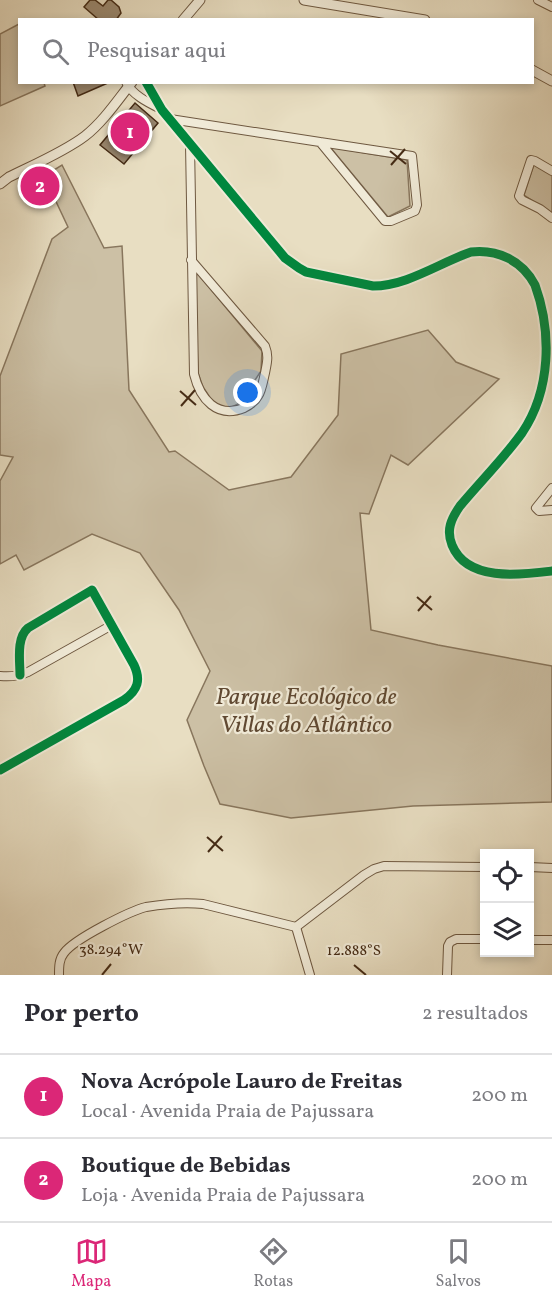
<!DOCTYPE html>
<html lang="pt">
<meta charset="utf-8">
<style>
:root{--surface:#fff;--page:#f7f7f7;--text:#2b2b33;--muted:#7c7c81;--line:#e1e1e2;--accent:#db2777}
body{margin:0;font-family:Vollkorn,serif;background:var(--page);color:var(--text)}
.controls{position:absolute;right:18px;bottom:18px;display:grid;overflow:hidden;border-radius:0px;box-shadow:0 3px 9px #0003}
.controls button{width:54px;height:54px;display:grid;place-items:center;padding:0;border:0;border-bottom:2px solid var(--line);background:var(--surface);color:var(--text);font:30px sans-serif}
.you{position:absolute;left:248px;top:393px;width:21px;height:21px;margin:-15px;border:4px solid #fff;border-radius:50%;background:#1a73e8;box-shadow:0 0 0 9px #1a73e833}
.badge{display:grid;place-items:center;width:39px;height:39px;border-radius:50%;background:var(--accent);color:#fff;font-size:20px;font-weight:700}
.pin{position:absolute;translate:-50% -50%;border:3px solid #fff;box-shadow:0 2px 6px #0006}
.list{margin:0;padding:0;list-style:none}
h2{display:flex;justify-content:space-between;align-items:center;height:78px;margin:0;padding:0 24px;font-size:26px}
h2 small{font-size:20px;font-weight:400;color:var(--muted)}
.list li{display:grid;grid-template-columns:39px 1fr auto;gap:18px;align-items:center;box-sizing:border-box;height:84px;padding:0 24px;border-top:2px solid var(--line)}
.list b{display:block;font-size:22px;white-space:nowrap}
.list p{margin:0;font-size:20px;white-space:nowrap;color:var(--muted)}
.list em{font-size:20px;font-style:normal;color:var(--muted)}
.icon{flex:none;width:33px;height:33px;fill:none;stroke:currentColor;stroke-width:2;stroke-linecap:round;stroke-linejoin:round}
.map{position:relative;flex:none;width:552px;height:975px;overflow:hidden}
.search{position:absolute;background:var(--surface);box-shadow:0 3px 9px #0003;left:18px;right:18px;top:18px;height:66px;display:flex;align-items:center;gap:15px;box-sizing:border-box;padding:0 21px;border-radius:0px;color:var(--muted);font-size:22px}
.sheet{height:246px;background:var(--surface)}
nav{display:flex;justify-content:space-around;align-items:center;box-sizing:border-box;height:84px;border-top:2px solid var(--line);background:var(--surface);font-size:16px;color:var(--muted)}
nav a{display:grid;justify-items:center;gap:3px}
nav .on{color:var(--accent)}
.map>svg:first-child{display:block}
.green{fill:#ccc0a5;stroke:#88765d;stroke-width:1.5}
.building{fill:#9a886f;stroke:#452b15;stroke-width:1.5}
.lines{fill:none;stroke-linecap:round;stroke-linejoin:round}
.minor-casing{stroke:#6e5840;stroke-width:10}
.tertiary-casing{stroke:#6e5840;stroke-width:11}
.minor{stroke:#f0ead7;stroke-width:8}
.tertiary{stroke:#f0ead7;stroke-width:9}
.cycleway-casing{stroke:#f0ead7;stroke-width:13}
.cycleway{stroke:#00873e;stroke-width:9}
.ticks{fill:none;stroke:#452b15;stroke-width:2}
.labels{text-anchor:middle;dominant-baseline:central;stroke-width:4.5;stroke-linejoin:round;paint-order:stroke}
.park-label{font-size:24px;font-style:italic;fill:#604932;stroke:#f0ead7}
.ticks-label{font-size:15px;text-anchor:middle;fill:#452b15;stroke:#f0ead7;stroke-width:4.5;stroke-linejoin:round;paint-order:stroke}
</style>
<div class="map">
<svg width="552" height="975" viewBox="0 0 552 975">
<rect width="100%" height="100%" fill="#e8dec2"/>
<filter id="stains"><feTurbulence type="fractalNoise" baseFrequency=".00333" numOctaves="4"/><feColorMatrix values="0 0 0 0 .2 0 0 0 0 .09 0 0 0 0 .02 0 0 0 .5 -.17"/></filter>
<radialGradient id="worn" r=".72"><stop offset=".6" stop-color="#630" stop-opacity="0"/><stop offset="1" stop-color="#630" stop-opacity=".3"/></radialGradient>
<g class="green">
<path d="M19,24L20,82L44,83L45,86L0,106V34Z"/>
<path d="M330,147L407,160L410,206L388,217Z"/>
<path d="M534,164L552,175V214L524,195Z"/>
<path d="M62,165L104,248L122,246L129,390L169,452L175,451L229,490L291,477L338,415L341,354L428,330L456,362L499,379L408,465L391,455L369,514L360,513L371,630L438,645L552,666V802L413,806L291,818L220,804L204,766L187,720L210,671L179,610L140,553L92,534L24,570L16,555L0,564V481L13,457L0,455V376L52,239L68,227L44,176Z"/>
<path d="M194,269L262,351L261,371L240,403L228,409L215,405L203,387L198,373Z"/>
</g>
<g class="building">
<path d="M90,0H95L103,6L108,0H111L119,7L121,13L116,20H99L84,7Z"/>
<path d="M73,82H110L78,96Z"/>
<path d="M135,103L158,123L124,164L100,145Z"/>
</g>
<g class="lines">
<g class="minor-casing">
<g id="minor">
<path d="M538,0L552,7"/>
<path d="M126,82C132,95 149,103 161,109"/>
<path d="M146,82L162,110L285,258L299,268L306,272L373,286C407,286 439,263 471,252C497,249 522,260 535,285C552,332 551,390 522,433C503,459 480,482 460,506C451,519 446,530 452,545C467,582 520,575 552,571"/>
<path d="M170,119L320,142L385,221H391L415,211L417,205L412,156L320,142"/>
<path d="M190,144L194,374C200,399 217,419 244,408C250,405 255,402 258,396C262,390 263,381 265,373C267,363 269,356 265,346L191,260"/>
<path d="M552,171L535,161L531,160L519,196L522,200L540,209L552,218"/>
<path d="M552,488L536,508L539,511L552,510"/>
<path d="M0,676C10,677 19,676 28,672L112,625"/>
<path d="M0,770L124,700C138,690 141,680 134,665L92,590L28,628C16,638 20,661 20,675"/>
<path d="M530,867L552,868"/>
<path d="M296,927L364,875L374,869L384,866L484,867"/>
<path d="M296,927L310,975"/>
<path d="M530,940H552"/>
<path d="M59,975C59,967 59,959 64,953C74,939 130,911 146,907C164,904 184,902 203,904L296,927"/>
<path d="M447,975L448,946L450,942L456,939H484"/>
</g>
</g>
<g class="tertiary-casing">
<g id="tertiary">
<path d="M304,0L425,20"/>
<path d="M183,20L200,0"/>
<path d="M532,70L552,81"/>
<path d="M0,184L9,177C33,165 64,152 85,136C103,122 117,101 132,82"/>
</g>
</g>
<use href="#minor" class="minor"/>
<use href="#tertiary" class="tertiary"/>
<g class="cycleway-casing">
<g id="cycleway">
<path d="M146,82L162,110L285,258L299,268L306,272L373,286C407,286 439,263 471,252C497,249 522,260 535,285C552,332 551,390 522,433C503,459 480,482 460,506C451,519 446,530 452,545C467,582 520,575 552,571"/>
<path d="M0,770L124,700C138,690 141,680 134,665L92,590L28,628C16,638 20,661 20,675"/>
</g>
</g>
<use href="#cycleway" class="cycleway"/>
</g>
<path class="ticks" d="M390,151L406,164M391,165L405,149M180,391L196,405M181,406L195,390M417,597L432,610M418,611L431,596M207,837L223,851M208,852L222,836M354,965L366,975M102,975L111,964"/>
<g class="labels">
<g class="park-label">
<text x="306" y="698">Parque Ecológico de<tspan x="306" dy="28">Villas do Atlântico</tspan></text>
</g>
</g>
<g class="ticks-label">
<text x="111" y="954">38.294°W</text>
<text x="354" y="955">12.888°S</text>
</g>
<rect width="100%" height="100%" filter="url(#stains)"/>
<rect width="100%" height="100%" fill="url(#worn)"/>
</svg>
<div class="controls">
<button><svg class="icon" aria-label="locate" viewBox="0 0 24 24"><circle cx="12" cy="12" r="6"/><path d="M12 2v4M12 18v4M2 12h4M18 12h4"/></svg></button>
<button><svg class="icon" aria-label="layers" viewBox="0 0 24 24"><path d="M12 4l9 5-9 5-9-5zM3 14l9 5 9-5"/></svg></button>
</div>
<div class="you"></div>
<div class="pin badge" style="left:130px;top:132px">1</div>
<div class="pin badge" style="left:40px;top:186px">2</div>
<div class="search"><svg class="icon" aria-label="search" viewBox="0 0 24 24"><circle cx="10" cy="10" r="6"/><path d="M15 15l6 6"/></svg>Pesquisar aqui</div>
</div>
<section class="sheet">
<h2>Por perto<small>2 resultados</small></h2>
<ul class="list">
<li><span class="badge">1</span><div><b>Nova Acrópole Lauro de Freitas</b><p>Local · Avenida Praia de Pajussara</p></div><em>200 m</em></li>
<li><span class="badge">2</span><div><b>Boutique de Bebidas</b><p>Loja · Avenida Praia de Pajussara</p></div><em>200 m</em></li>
</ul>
</section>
<nav>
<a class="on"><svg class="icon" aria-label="map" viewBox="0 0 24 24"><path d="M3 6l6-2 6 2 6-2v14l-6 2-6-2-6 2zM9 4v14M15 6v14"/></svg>Mapa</a>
<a><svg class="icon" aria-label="directions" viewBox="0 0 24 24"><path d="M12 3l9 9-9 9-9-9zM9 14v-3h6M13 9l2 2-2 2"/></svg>Rotas</a>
<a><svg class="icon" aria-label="saved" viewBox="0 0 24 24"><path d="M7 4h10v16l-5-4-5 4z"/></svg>Salvos</a>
</nav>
